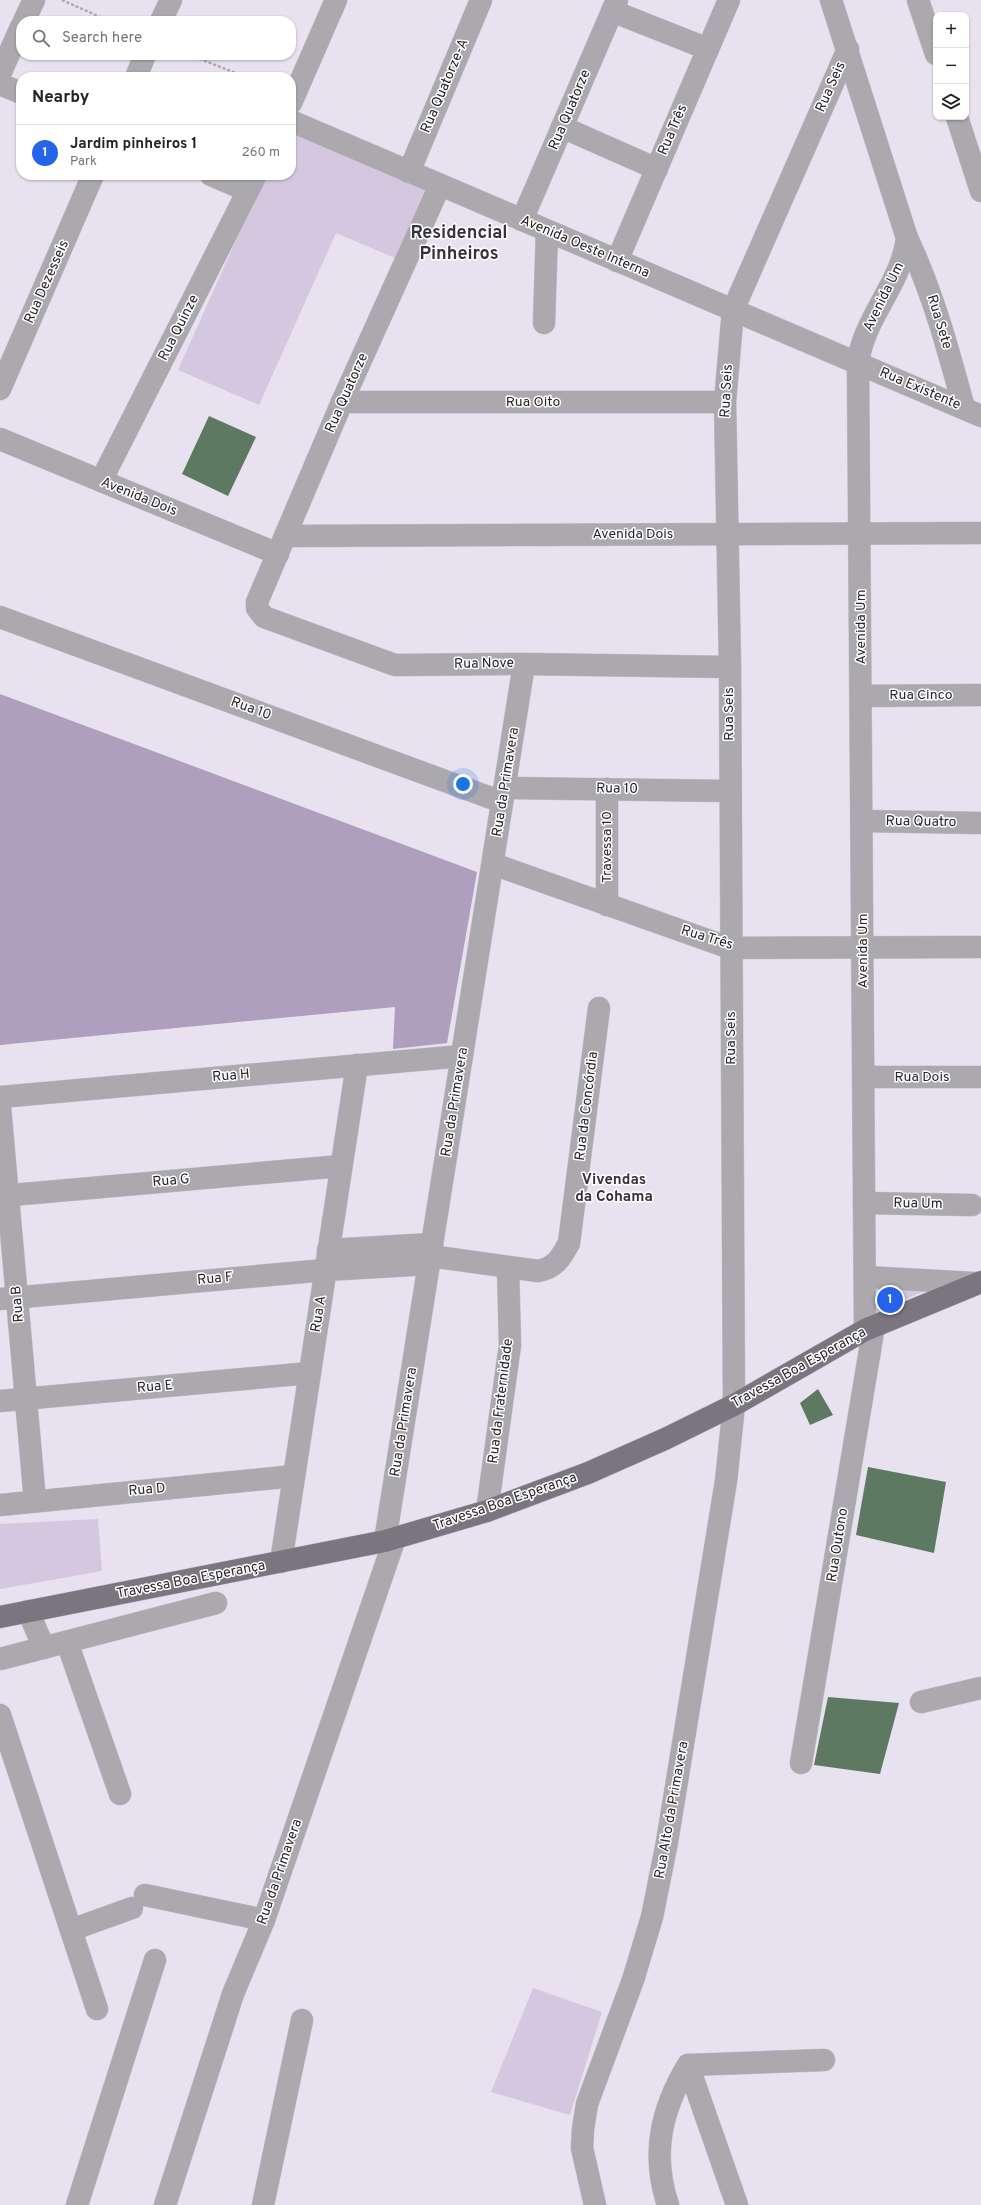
<!DOCTYPE html>
<meta charset="utf-8">
<style>
:root{--surface:#fff;--page:#f2f2f2;--text:#222;--muted:#767676;--line:#e0e0e0;--accent:#2563eb}
body{margin:0;font-family:Overpass,sans-serif;background:var(--page);color:var(--text)}
.controls{position:absolute;right:12px;top:12px;display:grid;overflow:hidden;border-radius:8px;box-shadow:0 1px 3px #0004}
.controls button{width:36px;height:36px;display:grid;place-items:center;padding:0;border:0;border-bottom:1px solid var(--line);background:var(--surface);color:var(--text);font:20px sans-serif}
.you{position:absolute;left:463px;top:784px;width:14px;height:14px;margin:-10px;border:3px solid #fff;border-radius:50%;background:#1a73e8;box-shadow:0 0 0 6px #1a73e833}
.badge{display:grid;place-items:center;width:26px;height:26px;border-radius:50%;background:var(--accent);color:#fff;font-size:13px;font-weight:700}
.pin{position:absolute;translate:-50% -50%;border:2px solid #fff;box-shadow:0 1px 4px #0006}
.list{margin:0;padding:0;list-style:none}
h2{display:flex;justify-content:space-between;align-items:center;height:52px;margin:0;padding:0 16px;font-size:17px}
h2 small{font-size:13px;font-weight:400;color:var(--muted)}
.list li{display:grid;grid-template-columns:26px 1fr auto;gap:12px;align-items:center;box-sizing:border-box;height:56px;padding:0 16px;border-top:1px solid var(--line)}
.list b{display:block;font-size:15px;white-space:nowrap}
.list p{margin:0;font-size:13px;white-space:nowrap;color:var(--muted)}
.list em{font-size:13px;font-style:normal;color:var(--muted)}
.icon{flex:none;width:22px;height:22px;fill:none;stroke:currentColor;stroke-width:2;stroke-linecap:round;stroke-linejoin:round}
.map{position:relative;flex:none;width:981px;height:2205px;overflow:hidden}
.search{position:absolute;background:var(--surface);box-shadow:0 1px 3px #0004;left:16px;top:16px;width:280px;height:44px;display:flex;align-items:center;gap:10px;box-sizing:border-box;padding:0 14px;border-radius:16px;color:var(--muted);font-size:15px}
.panel{position:absolute;background:var(--surface);box-shadow:0 1px 3px #0004;left:16px;top:72px;width:280px;height:108px;border-radius:16px}
.map>svg:first-child{display:block}
.green{fill:#d4c7e0}
.forest{fill:#af9fbe}
.building{fill:#5e7961}
.lines{fill:none;stroke-linecap:round;stroke-linejoin:round}
.minor-casing{stroke:#c5bfcc;stroke-width:23}
.major-casing{stroke:#c5bfcc;stroke-width:23}
.path{stroke:#ada8b3;stroke-width:2.5;stroke-dasharray:3 2;stroke-linecap:butt}
.minor{stroke:#aba8ae;stroke-width:22}
.major{stroke:#7b7580;stroke-width:22}
.labels{text-anchor:middle;dominant-baseline:central;stroke-width:3;stroke-linejoin:round;paint-order:stroke}
.street-label{font-size:14px;fill:#27242a;stroke:#fff}
.neighbourhood-label{font-size:15px;font-weight:bold;fill:#36313c;stroke:#fff}
.district-label{font-size:18px;font-weight:bold;fill:#36313c;stroke:#fff}
</style>
<div class="map">
<svg width="981" height="2205" viewBox="0 0 981 2205">
<rect width="100%" height="100%" fill="#e8e1ef"/>
<g class="green">
<path d="M291,128L426,187L395,258L336,233L259,405L178,370L265,175H291Z"/>
<path d="M931,1288L877,1312L878,1289Z"/>
<path d="M98,1519L102,1571L0,1589V1524Z"/>
<path d="M533,1988L602,2012L570,2115L491,2092Z"/>
</g>
<path class="forest" d="M0,694L477,872L447,1043L393,1049L395,1007L0,1045Z"/>
<g class="building">
<path d="M209,416L256,437L228,496L182,474Z"/>
<path d="M818,1389L833,1415L810,1425L800,1403Z"/>
<path d="M868,1467L946,1482L934,1553L856,1535Z"/>
<path d="M828,1697L899,1703L880,1774L814,1765Z"/>
</g>
<g class="lines">
<g class="minor-casing">
<g id="minor">
<path d="M831,0L907,238C902,283 862,320 858,364L865,1330"/>
<path d="M918,0L936,54"/>
<path d="M612,11L708,49"/>
<path d="M24,21L34,0"/>
<path d="M161,21L171,0"/>
<path d="M0,74L21,27"/>
<path d="M136,77L145,55"/>
<path d="M0,84L21,93"/>
<path d="M291,103L336,0"/>
<path d="M957,117L981,191"/>
<path d="M291,121L981,416"/>
<path d="M562,127L657,169"/>
<path d="M409,172L481,0"/>
<path d="M211,175L248,191"/>
<path d="M440,185L342,402L257,602V608L264,617L395,665L524,664L730,667"/>
<path d="M522,220L617,0"/>
<path d="M907,238C933,293 948,349 964,408"/>
<path d="M617,261L729,0"/>
<path d="M544,323L547,231"/>
<path d="M0,389L93,175"/>
<path d="M342,402H725"/>
<path d="M0,439L278,554"/>
<path d="M101,481L256,175"/>
<path d="M286,536L981,533"/>
<path d="M0,617L502,802"/>
<path d="M861,696L981,695"/>
<path d="M505,788L729,791"/>
<path d="M607,789V905"/>
<path d="M862,821L981,823"/>
<path d="M493,864L730,948L981,947"/>
<path d="M864,1077H981"/>
<path d="M0,1097L462,1056"/>
<path d="M0,1107L35,1501"/>
<path d="M0,1196L341,1166"/>
<path d="M864,1203L972,1205"/>
<path d="M328,1250L432,1244"/>
<path d="M430,1256L538,1271C555,1268 561,1258 569,1243L599,1008"/>
<path d="M865,1277L973,1283"/>
<path d="M0,1299L326,1270L429,1264"/>
<path d="M0,1401L310,1373"/>
<path d="M0,1505L294,1476"/>
<path d="M487,1511L510,1345L508,1268"/>
<path d="M385,1541L524,664"/>
<path d="M281,1562L357,1065"/>
<path d="M28,1611L44,1648"/>
<path d="M67,1642L120,1794"/>
<path d="M0,1659L216,1603"/>
<path d="M921,1702L981,1688"/>
<path d="M0,1715L97,2009"/>
<path d="M801,1763L874,1326"/>
<path d="M145,1895L264,1920"/>
<path d="M71,1930L132,1908"/>
<path d="M688,2065L737,2205"/>
<path d="M77,2205L155,1960"/>
<path d="M165,2205L233,1994L264,1920L395,1538"/>
<path d="M263,2205L302,2020"/>
<path d="M595,2205L582,2148L583,2129L587,2104L633,1980L652,1917L667,1842L726,1481L734,1405L730,667L725,402L733,310L848,49"/>
<path d="M668,2205C651,2154 661,2110 688,2065L824,2060"/>
</g>
</g>
<g class="major-casing">
<path id="major" d="M0,1617L385,1541L487,1511L588,1473L665,1439L734,1405L865,1330L981,1282"/>
</g>
<g class="path">
<path d="M62,0L109,21"/>
<path d="M190,55L246,77"/>
</g>
<use href="#minor" class="minor"/>
<use href="#major" class="major"/>
</g>
<g class="labels">
<g class="street-label">
<text transform="translate(445 86) rotate(-67)">Rua Quatorze-A</text>
<text transform="translate(831 87) rotate(-66)">Rua Seis</text>
<text transform="translate(570 110) rotate(-67)">Rua Quatorze</text>
<text transform="translate(673 130) rotate(-67)">Rua Três</text>
<text transform="translate(585 247) rotate(23)">Avenida Oeste Interna</text>
<text transform="translate(47 282) rotate(-66)">Rua Dezesseis</text>
<text transform="translate(884 297) rotate(-64)">Avenida Um</text>
<text transform="translate(939 322) rotate(73)">Rua Sete</text>
<text transform="translate(179 328) rotate(-63)">Rua Quinze</text>
<text transform="translate(920 389) rotate(23)">Rua Existente</text>
<text transform="translate(727 391) rotate(-87)">Rua Seis</text>
<text transform="translate(347 393) rotate(-66)">Rua Quatorze</text>
<text x="533" y="402">Rua Oito</text>
<text transform="translate(139 497) rotate(22)">Avenida Dois</text>
<text x="633" y="534">Avenida Dois</text>
<text transform="translate(861 627) rotate(-90)">Avenida Um</text>
<text transform="translate(484 664) rotate(-1)">Rua Nove</text>
<text x="921" y="695">Rua Cinco</text>
<text transform="translate(251 709) rotate(20)">Rua 10</text>
<text transform="translate(729 714) rotate(-90)">Rua Seis</text>
<text transform="translate(506 782) rotate(-81)">Rua da Primavera</text>
<text transform="translate(617 789) rotate(1)">Rua 10</text>
<text transform="translate(921 822) rotate(1)">Rua Quatro</text>
<text transform="translate(607 847) rotate(-90)">Travessa 10</text>
<text transform="translate(707 938) rotate(17)">Rua Três</text>
<text transform="translate(863 951) rotate(-90)">Avenida Um</text>
<text transform="translate(731 1038) rotate(-90)">Rua Seis</text>
<text transform="translate(231 1076) rotate(-5)">Rua H</text>
<text x="922" y="1077">Rua Dois</text>
<text transform="translate(455 1102) rotate(-81)">Rua da Primavera</text>
<text transform="translate(587 1106) rotate(-83)">Rua da Concórdia</text>
<text transform="translate(171 1181) rotate(-5)">Rua G</text>
<text transform="translate(918 1204) rotate(1)">Rua Um</text>
<text transform="translate(215 1279) rotate(-5)">Rua F</text>
<text transform="translate(18 1304) rotate(-95)">Rua B</text>
<text transform="translate(319 1314) rotate(-81)">Rua A</text>
<text transform="translate(799 1368) rotate(-29)">Travessa Boa Esperança</text>
<text transform="translate(155 1387) rotate(-5)">Rua E</text>
<text transform="translate(501 1401) rotate(-83)">Rua da Fraternidade</text>
<text transform="translate(404 1422) rotate(-81)">Rua da Primavera</text>
<text transform="translate(147 1490) rotate(-5)">Rua D</text>
<text transform="translate(505 1502) rotate(-19)">Travessa Boa Esperança</text>
<text transform="translate(838 1545) rotate(-81)">Rua Outono</text>
<text transform="translate(191 1580) rotate(-11)">Travessa Boa Esperança</text>
<text transform="translate(672 1810) rotate(-80)">Rua Alto da Primavera</text>
<text transform="translate(280 1872) rotate(-71)">Rua da Primavera</text>
</g>
<g class="neighbourhood-label">
<text x="614" y="1180">Vivendas<tspan x="614" dy="17">da Cohama</tspan></text>
</g>
<g class="district-label">
<text x="459" y="233">Residencial<tspan x="459" dy="21">Pinheiros</tspan></text>
</g>
</g>
</svg>
<div class="controls">
<button>+</button>
<button>−</button>
<button><svg class="icon" aria-label="layers" viewBox="0 0 24 24"><path d="M12 4l9 5-9 5-9-5zM3 14l9 5 9-5"/></svg></button>
</div>
<div class="you"></div>
<div class="pin badge" style="left:890px;top:1300px">1</div>
<div class="search"><svg class="icon" aria-label="search" viewBox="0 0 24 24"><circle cx="10" cy="10" r="6"/><path d="M15 15l6 6"/></svg>Search here</div>
<section class="panel">
<h2>Nearby<small></small></h2>
<ul class="list">
<li><span class="badge">1</span><div><b>Jardim pinheiros 1</b><p>Park</p></div><em>260 m</em></li>
</ul>
</section>
</div>
